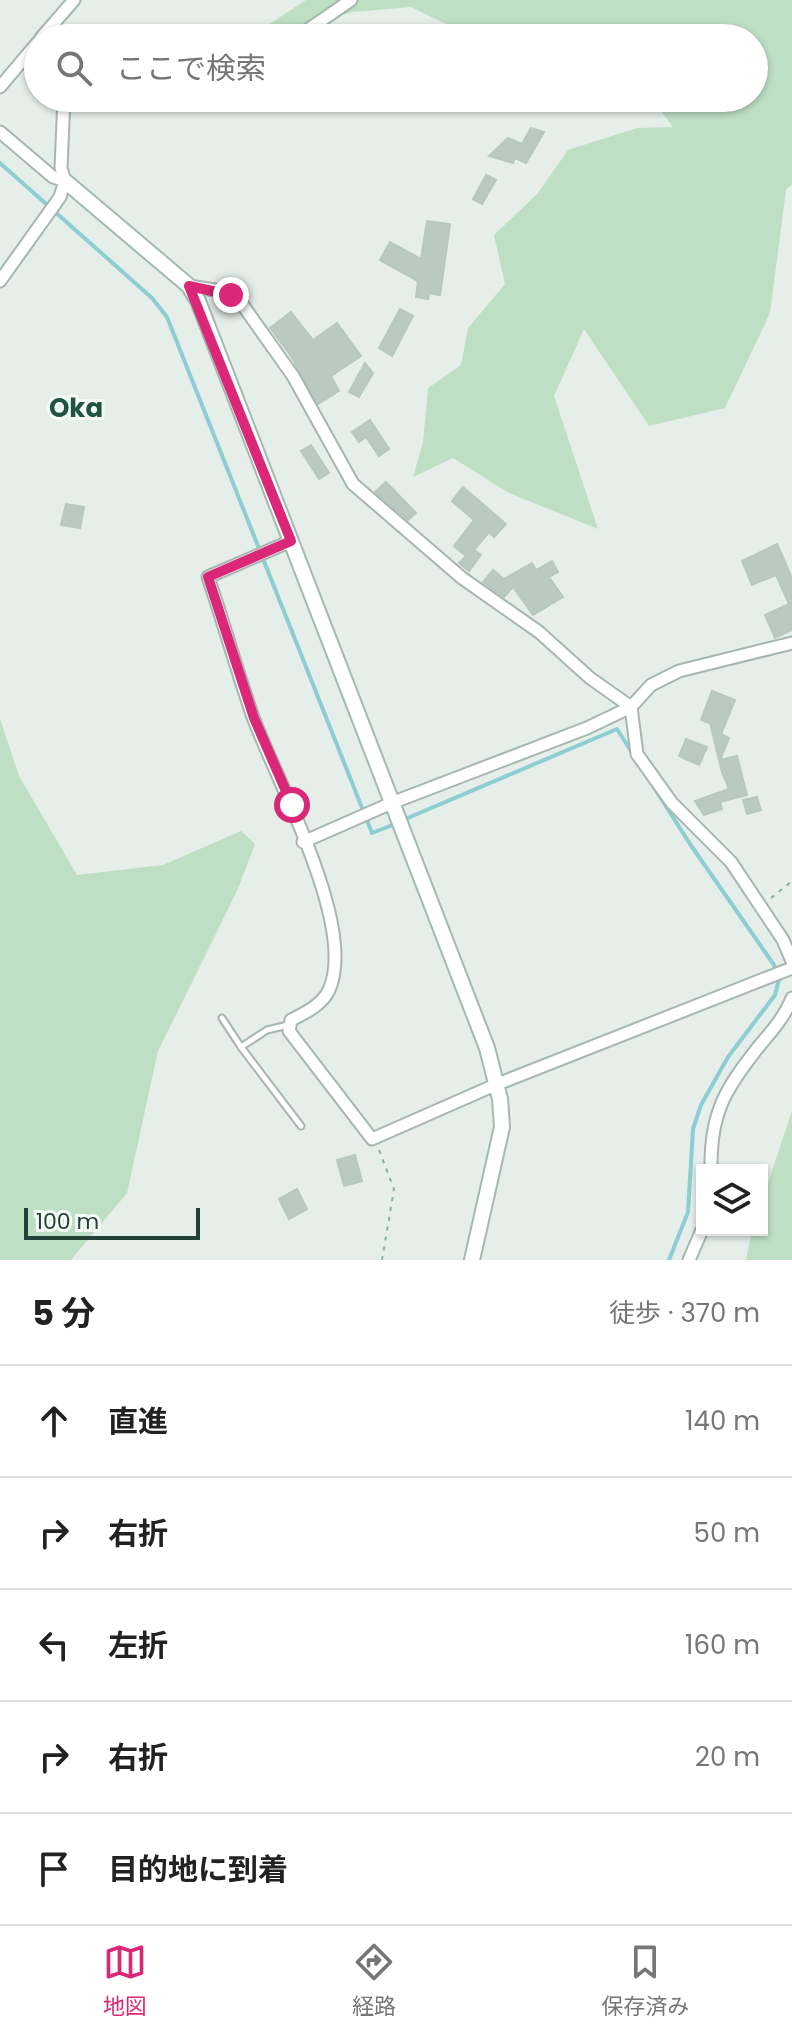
<!DOCTYPE html>
<html lang="ja">
<meta charset="utf-8">
<style>
:root{--surface:#fff;--page:#f2f2f2;--text:#222;--muted:#767676;--line:#e0e0e0;--accent:#db2777}
body{margin:0;font-family:Poppins,"Noto Sans JP",sans-serif;background:var(--page);color:var(--text)}
.controls{position:absolute;right:24px;bottom:24px;display:grid;overflow:hidden;border-radius:0px;box-shadow:0 2px 6px #0004}
.controls button{width:72px;height:72px;display:grid;place-items:center;padding:0;border:0;border-bottom:2px solid var(--line);background:var(--surface);color:var(--text);font:40px sans-serif}
.scale{position:absolute;left:24px;bottom:20px;width:176px;box-sizing:border-box;padding-left:8px;border:4px solid #234036;border-top:0;font-size:22px;line-height:28px;white-space:nowrap;color:#234036;-webkit-text-stroke:6px #f5faf7;paint-order:stroke}
.stop{position:absolute;width:24px;height:24px;margin:-18px;border:6px solid #db2777;border-radius:50%;background:#fff}
.stop.end{background:#db2777;border-color:#fff;box-shadow:0 2px 8px #0008}
.list{margin:0;padding:0;list-style:none}
h2{display:flex;justify-content:space-between;align-items:center;height:104px;margin:0;padding:0 32px;font-size:34px}
h2 small{font-size:26px;font-weight:400;color:var(--muted)}
.list li{display:grid;grid-template-columns:52px 1fr auto;gap:24px;align-items:center;box-sizing:border-box;height:112px;padding:0 32px;border-top:2px solid var(--line)}
.list b{display:block;font-size:30px;white-space:nowrap}
.list em{font-size:26px;font-style:normal;color:var(--muted)}
.icon{flex:none;width:44px;height:44px;fill:none;stroke:currentColor;stroke-width:2;stroke-linecap:round;stroke-linejoin:round}
.map{position:relative;flex:none;width:792px;height:1260px;overflow:hidden}
.search{position:absolute;background:var(--surface);box-shadow:0 2px 6px #0004;left:24px;right:24px;top:24px;height:88px;display:flex;align-items:center;gap:20px;box-sizing:border-box;padding:0 28px;border-radius:44px;color:var(--muted);font-size:30px}
.sheet{height:664px;background:var(--surface)}
nav{display:flex;justify-content:space-around;align-items:center;box-sizing:border-box;height:112px;border-top:2px solid var(--line);background:var(--surface);font-size:22px;color:var(--muted)}
nav a{display:grid;justify-items:center;gap:4px}
nav .on{color:var(--accent)}
.map>svg:first-child{display:block}
.green{fill:#bedfc4}
.lines{fill:none;stroke-linecap:round;stroke-linejoin:round}
.stream{stroke:#8dced3;stroke-width:4}
.building{fill:#bac9c2;stroke:#b7c8bf;stroke-width:2}
.lane-casing{stroke:#a7b6b0;stroke-width:9}
.street-casing{stroke:#a7b6b0;stroke-width:15}
.secondary-casing{stroke:#a3bab0;stroke-width:18}
.path{stroke:#85b2a0;stroke-width:2;stroke-dasharray:4 6;stroke-linecap:butt}
.lane{stroke:#fff;stroke-width:5}
.street{stroke:#fff;stroke-width:11}
.secondary{stroke:#fff;stroke-width:14}
.route{stroke:#db2777;stroke-width:10}
.labels{text-anchor:middle;dominant-baseline:central;stroke-width:6;stroke-linejoin:round;paint-order:stroke}
.quarter-label{font-size:26px;font-weight:bold;fill:#1f5342;stroke:#f5faf7}
</style>
<div class="map">
<svg width="792" height="1260" viewBox="0 0 792 1260">
<rect width="100%" height="100%" fill="#e5eee9"/>
<g class="green">
<path d="M306,0H792V184L786,190L770,313L725,408L649,426L584,329L554,396L598,529L509,493L453,458L413,477L423,442L428,388L461,365L468,328L505,284L494,235L538,193L568,150L637,128L673,127L651,98H754V38H452L446,24L411,7L352,12L285,33L265,27Z"/>
<path d="M0,719L19,776L77,875L163,865L241,831L255,844L237,891L158,1051L127,1193L71,1260H0Z"/>
<path d="M792,1111V1260H746L752,1230H762V1201Z"/>
</g>
<g class="lines">
<g class="stream">
<path d="M0,163L152,298L167,317L372,833L395,824"/>
<path d="M403,820L617,729L690,844L774,965L779,979L775,995L728,1057L701,1105L693,1129L688,1212L669,1260"/>
</g>
</g>
<g class="building">
<path d="M160,98H192L169,111Z"/>
<path d="M218,98L235,100L234,111L213,108Z"/>
<path d="M531,128L544,132L526,163L515,158L513,163L489,156L508,138L522,144Z"/>
<path d="M486,175L496,180L482,204L473,199Z"/>
<path d="M427,221L450,224L440,295L429,293L428,299L416,297L418,281L380,260L390,242L421,259Z"/>
<path d="M400,309L413,316L392,356L379,348Z"/>
<path d="M291,312L313,340L337,323L361,356L331,376L339,391L318,404L291,356L270,328Z"/>
<path d="M365,363L373,373L359,397L349,392Z"/>
<path d="M370,420L389,449L379,456L366,437L359,442L352,432Z"/>
<path d="M311,445L329,473L319,479L301,451Z"/>
<path d="M386,482L416,513L408,520L375,492Z"/>
<path d="M463,487L506,524L494,537L489,532L474,550L481,555L469,571L459,563L466,556L454,546L474,520L452,501Z"/>
<path d="M66,504L84,507L80,528L61,525Z"/>
<path d="M777,544L792,578V630L775,638L765,615L789,604L776,575L752,585L742,561Z"/>
<path d="M552,561L558,572L549,577L563,597L533,615L513,587L504,597L483,582L493,570L504,579L532,563L536,570Z"/>
<path d="M712,691L735,700L721,734L729,738L720,760L737,756L747,795L720,802L722,809L704,815L695,801L729,789L722,772L710,723L701,720Z"/>
<path d="M686,739L707,747L699,765L679,756Z"/>
<path d="M757,797L761,810L747,814L743,800Z"/>
<path d="M355,1155L362,1181L344,1186L337,1160Z"/>
<path d="M297,1189L307,1209L289,1219L279,1199Z"/>
</g>
<g class="lines">
<g class="lane-casing">
<g id="lane">
<path d="M222,1018L241,1047"/>
<path d="M288,1025L267,1030L241,1047L301,1126"/>
</g>
</g>
<g class="street-casing">
<g id="street">
<path d="M41,38L74,0"/>
<path d="M296,38L351,0"/>
<path d="M0,87L38,42"/>
<path d="M0,132L53,177L65,181"/>
<path d="M0,281L60,197L65,181L61,168L64,98"/>
<path d="M189,286L215,290L242,304L293,376L353,484L462,578L539,632L590,678L631,707L637,754L672,803L731,862L783,940L792,961"/>
<path d="M291,541L208,577C224,624 237,671 253,717C276,780 358,927 329,990C322,1005 305,1013 291,1020L289,1031L372,1139L495,1085L792,968"/>
<path d="M303,842L394,802L587,728L631,707L651,685L679,671L792,643"/>
<path d="M711,1170C710,1113 725,1089 760,1045C772,1031 785,1016 792,998"/>
<path d="M689,1260L702,1230"/>
</g>
</g>
<g class="secondary-casing">
<path id="secondary" d="M65,181L189,286L198,301L487,1048L500,1099L502,1127L472,1260"/>
</g>
<g class="path">
<path d="M771,898L792,881"/>
<path d="M379,1150L394,1189L382,1260"/>
</g>
<use href="#lane" class="lane"/>
<use href="#street" class="street"/>
<use href="#secondary" class="secondary"/>
</g>
<g class="lines">
<path class="route" d="M231,295L189,286L291,541L208,577L254,718L292,805"/>
</g>
<g class="labels">
<g class="quarter-label">
<text x="76" y="408">Oka</text>
</g>
</g>
</svg>
<div class="controls">
<button><svg class="icon" aria-label="layers" viewBox="0 0 24 24"><path d="M12 4l9 5-9 5-9-5zM3 14l9 5 9-5"/></svg></button>
</div>
<div class="scale">100 m</div>
<div class="stop" style="left:292px;top:805px"></div>
<div class="stop end" style="left:231px;top:295px"></div>
<div class="search"><svg class="icon" aria-label="search" viewBox="0 0 24 24"><circle cx="10" cy="10" r="6"/><path d="M15 15l6 6"/></svg>ここで検索</div>
</div>
<section class="sheet">
<h2>5 分<small>徒歩 · 370 m</small></h2>
<ul class="list">
<li><svg class="icon" aria-label="ahead" viewBox="0 0 24 24"><path d="M12 20V5M6 11l6-6 6 6"/></svg><div><b>直進</b></div><em>140 m</em></li>
<li><svg class="icon" aria-label="right" viewBox="0 0 24 24"><path d="M7 20v-9h11M14 6l5 5-5 5"/></svg><div><b>右折</b></div><em>50 m</em></li>
<li><svg class="icon" aria-label="left" viewBox="0 0 24 24"><path d="M17 20v-9H6M10 6l-5 5 5 5"/></svg><div><b>左折</b></div><em>160 m</em></li>
<li><svg class="icon" aria-label="right" viewBox="0 0 24 24"><path d="M7 20v-9h11M14 6l5 5-5 5"/></svg><div><b>右折</b></div><em>20 m</em></li>
<li><svg class="icon" aria-label="arrive" viewBox="0 0 24 24"><path d="M6 21V4h12l-3 4 3 4H6"/></svg><div><b>目的地に到着</b></div></li>
</ul>
</section>
<nav>
<a class="on"><svg class="icon" aria-label="map" viewBox="0 0 24 24"><path d="M3 6l6-2 6 2 6-2v14l-6 2-6-2-6 2zM9 4v14M15 6v14"/></svg>地図</a>
<a><svg class="icon" aria-label="directions" viewBox="0 0 24 24"><path d="M12 3l9 9-9 9-9-9zM9 14v-3h6M13 9l2 2-2 2"/></svg>経路</a>
<a><svg class="icon" aria-label="saved" viewBox="0 0 24 24"><path d="M7 4h10v16l-5-4-5 4z"/></svg>保存済み</a>
</nav>
